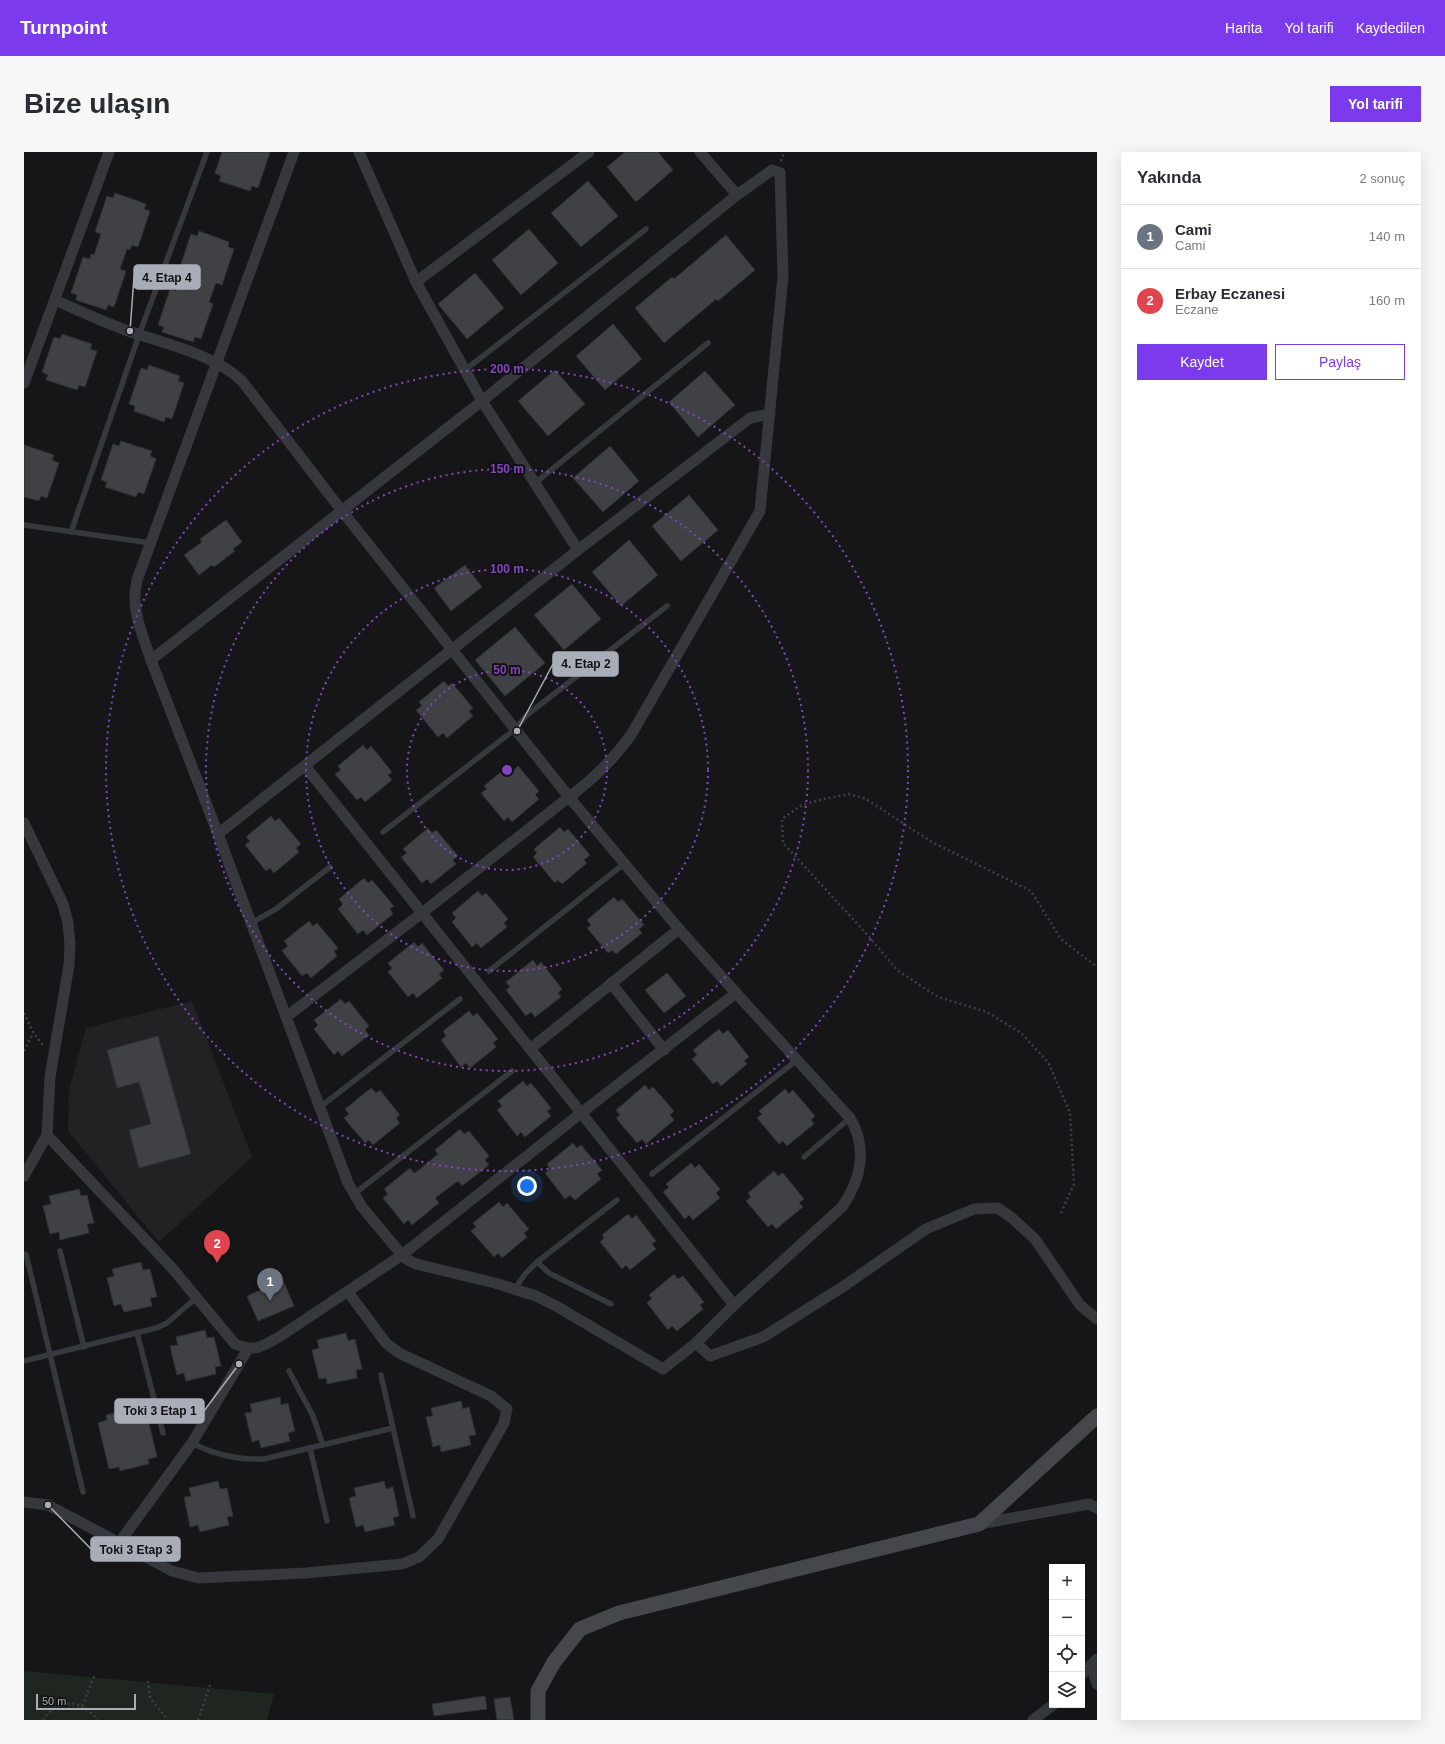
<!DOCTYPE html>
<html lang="tr">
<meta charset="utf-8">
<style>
:root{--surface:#fff;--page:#f7f7f7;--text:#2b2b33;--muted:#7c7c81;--line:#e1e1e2;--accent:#7c3aed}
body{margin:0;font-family:Helvetica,sans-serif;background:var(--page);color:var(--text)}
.controls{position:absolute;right:12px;bottom:12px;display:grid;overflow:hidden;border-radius:0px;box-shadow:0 4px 16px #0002}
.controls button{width:36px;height:36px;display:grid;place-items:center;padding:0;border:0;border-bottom:1px solid var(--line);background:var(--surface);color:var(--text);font:20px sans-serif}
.scale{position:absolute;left:12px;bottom:10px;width:100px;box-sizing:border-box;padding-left:4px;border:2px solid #a8adb8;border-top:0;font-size:11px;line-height:14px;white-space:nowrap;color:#a8adb8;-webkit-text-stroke:3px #111113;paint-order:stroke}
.you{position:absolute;left:503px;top:1034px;width:14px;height:14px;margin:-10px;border:3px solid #fff;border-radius:50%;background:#1a73e8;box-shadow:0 0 0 6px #1a73e833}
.badge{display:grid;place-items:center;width:26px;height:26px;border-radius:50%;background:var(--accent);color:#fff;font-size:13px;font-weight:700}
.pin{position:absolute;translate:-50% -33px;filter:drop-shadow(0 1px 2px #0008)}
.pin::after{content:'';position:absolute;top:21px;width:14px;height:12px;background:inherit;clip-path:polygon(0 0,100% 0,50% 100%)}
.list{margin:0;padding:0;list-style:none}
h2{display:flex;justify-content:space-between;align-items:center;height:52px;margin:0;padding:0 16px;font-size:17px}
h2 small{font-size:13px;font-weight:400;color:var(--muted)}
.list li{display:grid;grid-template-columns:26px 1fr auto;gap:12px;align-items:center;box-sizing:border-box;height:64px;padding:0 16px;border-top:1px solid var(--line)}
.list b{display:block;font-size:15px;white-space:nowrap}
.list p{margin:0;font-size:13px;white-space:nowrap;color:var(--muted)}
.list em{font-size:13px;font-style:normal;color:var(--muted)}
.actions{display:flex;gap:8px;padding:12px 16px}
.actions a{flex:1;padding:9px 0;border:1px solid var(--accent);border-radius:0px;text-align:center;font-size:14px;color:var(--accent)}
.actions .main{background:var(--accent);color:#fff}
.icon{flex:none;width:22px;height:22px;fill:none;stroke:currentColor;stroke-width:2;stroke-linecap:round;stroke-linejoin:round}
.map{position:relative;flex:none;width:1073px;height:1568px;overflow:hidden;border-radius:0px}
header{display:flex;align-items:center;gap:24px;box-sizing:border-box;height:56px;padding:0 20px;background:var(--accent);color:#fff}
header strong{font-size:19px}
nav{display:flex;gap:22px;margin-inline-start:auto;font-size:14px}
.intro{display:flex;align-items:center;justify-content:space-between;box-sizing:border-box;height:96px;padding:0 24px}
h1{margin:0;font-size:28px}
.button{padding:10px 18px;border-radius:0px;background:var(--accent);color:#fff;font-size:14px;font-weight:700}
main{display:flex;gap:24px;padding:0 24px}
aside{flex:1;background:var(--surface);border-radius:0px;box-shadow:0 4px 16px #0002}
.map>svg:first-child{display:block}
.built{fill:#222225}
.green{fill:#1e261f}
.building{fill:#404145;stroke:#303034}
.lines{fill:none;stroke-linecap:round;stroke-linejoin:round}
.path{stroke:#3d3f44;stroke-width:2.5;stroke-dasharray:2 3;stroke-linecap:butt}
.lane{stroke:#37383d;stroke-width:5.5}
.street{stroke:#37383d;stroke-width:11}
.secondary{stroke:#45474d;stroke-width:15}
.ring{fill:none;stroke:#8446be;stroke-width:2;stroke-dasharray:2 4}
.centre{fill:#8446be;stroke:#111113;stroke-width:2}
.ring-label{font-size:12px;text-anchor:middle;font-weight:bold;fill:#8446be;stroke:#111113;stroke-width:4;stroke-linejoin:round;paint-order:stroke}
.leader{fill:none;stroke:#a8adb8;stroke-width:1.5}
.callout-dot{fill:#a8adb8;stroke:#111113;stroke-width:1.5}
.callout{fill:#a8adb8;stroke:#a8adb8;stroke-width:1.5}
.callout-label{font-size:12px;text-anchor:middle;font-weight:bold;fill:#111}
</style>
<header>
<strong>Turnpoint</strong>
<nav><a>Harita</a><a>Yol tarifi</a><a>Kaydedilen</a></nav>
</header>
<div class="intro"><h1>Bize ulaşın</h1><a class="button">Yol tarifi</a></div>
<main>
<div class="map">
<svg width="1073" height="1568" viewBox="0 0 1073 1568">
<rect width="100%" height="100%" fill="#161618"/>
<path class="built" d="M168,849L228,1005L135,1090L44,979L45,938L62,876Z"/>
<path class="green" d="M0,1519L250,1542L243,1568H0Z"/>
<g class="building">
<path d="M198,0H246L234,36L228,34L226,39L195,29L197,24L191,21Z"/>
<path d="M601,0H634L649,18L612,50L583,15Z"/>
<path d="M564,29L594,64L557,95L527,61Z"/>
<path d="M91,41L122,52L120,57L126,59L114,95L108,93L106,98L103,97L96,117L102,119L90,155L84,153L82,158L52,148L53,143L47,141L59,105L66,107L67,102L70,103L77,82L71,80L83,44L89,46Z"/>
<path d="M505,77L534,111L497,143L468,108Z"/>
<path d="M175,79L205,90L204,95L210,97L198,133L192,131L185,150L189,152L177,187L171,185L169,190L138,180L140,175L134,173L146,137L152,139L158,119L155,118L167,82L173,84Z"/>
<path d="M702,83L731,118L694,149L692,147L640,191L611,156L648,125L650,127Z"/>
<path d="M451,121L480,156L443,187L414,152Z"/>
<path d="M589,172L618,207L581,238L552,204Z"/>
<path d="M38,182L68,192L66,197L73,199L61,235L55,233L53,238L22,228L24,223L18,220L30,185L36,187Z"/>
<path d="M125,213L156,224L154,229L160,231L148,267L142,265L140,270L110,259L111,254L105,252L117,216L123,218Z"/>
<path d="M531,218L561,252L524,284L494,249Z"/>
<path d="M681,219L711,253L674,285L645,250Z"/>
<path d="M97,289L128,299L126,304L132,307L120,342L114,340L112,345L81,335L83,330L77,328L89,292L95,294Z"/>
<path d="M0,293L30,303L28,308L35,311L23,346L17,344L15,349L0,345Z"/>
<path d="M586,294L615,329L579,360L549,326Z"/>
<path d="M665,343L694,378L657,409L628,374Z"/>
<path d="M202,368L218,390L209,397L211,399L190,415L188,413L175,423L160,403L178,390L176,387Z"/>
<path d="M605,388L634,423L597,454L568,420Z"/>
<path d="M441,413L458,435L427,459L410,436Z"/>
<path d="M548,432L577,467L540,498L510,463Z"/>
<path d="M491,475L521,511L481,544L451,508Z"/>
<path d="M420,529L424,534L428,531L449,556L445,559L449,564L423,586L419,581L414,585L392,558L398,554L395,550Z"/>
<path d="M339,593L343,598L347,594L368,620L364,623L368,628L341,650L337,645L333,648L311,622L317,618L314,614Z"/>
<path d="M485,613L490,618L494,614L515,639L511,643L515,647L488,670L484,665L480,669L457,641L463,637L460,634Z"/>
<path d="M247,664L251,669L255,666L277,692L272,696L275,700L250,721L246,716L242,719L221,693L226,689L222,685Z"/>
<path d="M536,675L540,680L544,677L566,703L560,708L563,711L538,732L534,728L531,731L509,705L513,701L510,697Z"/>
<path d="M404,676L408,681L412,678L434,704L429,708L432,712L407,732L403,727L398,731L377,705L383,701L379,697Z"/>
<path d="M340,726L344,731L348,728L370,754L366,757L369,762L343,783L339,778L334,782L314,757L319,752L315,747Z"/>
<path d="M454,739L458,744L462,741L484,767L480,771L483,775L457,796L453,791L448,795L428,770L432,766L428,761Z"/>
<path d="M590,745L594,750L598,747L620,773L615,777L618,781L592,802L588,798L584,801L563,776L567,773L563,768Z"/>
<path d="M285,769L289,774L293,771L314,796L310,799L313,804L287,826L283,821L278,824L258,799L264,794L260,789Z"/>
<path d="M390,790L394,795L398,791L420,818L415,822L418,826L393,846L389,841L384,845L364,820L368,816L364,811Z"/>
<path d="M509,808L513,814L517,810L538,837L534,841L537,845L511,865L507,860L502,864L482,838L486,835L482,830Z"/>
<path d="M643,821L662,844L640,861L621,838Z"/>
<path d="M317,847L321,852L325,849L345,874L341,878L345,883L318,904L314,899L310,903L290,877L294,873L290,868Z"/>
<path d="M445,859L449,864L453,861L474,887L469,891L472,895L446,916L442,911L437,915L417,888L422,884L419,879Z"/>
<path d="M695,877L699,882L704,878L725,905L720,909L723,912L697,934L693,929L689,932L668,907L673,903L669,898Z"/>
<path d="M134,884L167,1002L115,1016L105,978L127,972L115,930L93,936L83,898Z"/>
<path d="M499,929L503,934L507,931L527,956L523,959L527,964L501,985L497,980L493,984L473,958L478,954L474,949Z"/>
<path d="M621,933L625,938L629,935L650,959L646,963L650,968L622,992L618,987L613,991L592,966L596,963L592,958Z"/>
<path d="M347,936L352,941L356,938L376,963L372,966L376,971L349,993L345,988L341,991L320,966L325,962L321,957Z"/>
<path d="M761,937L765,942L769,938L791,964L787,968L790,972L763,994L759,989L755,992L733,966L738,962L735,959Z"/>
<path d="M436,977L440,982L445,979L465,1004L461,1008L465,1013L438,1034L434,1029L411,1046L415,1051L388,1073L384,1068L380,1072L359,1046L364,1042L360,1037L386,1016L390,1021L395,1018L414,1002L411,998Z"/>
<path d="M549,991L553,996L557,993L578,1018L573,1022L577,1027L551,1048L546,1043L541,1047L521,1021L526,1017L523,1012Z"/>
<path d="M667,1011L671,1016L675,1012L696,1037L692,1041L696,1046L669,1068L665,1063L661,1067L639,1040L645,1035L642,1032Z"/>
<path d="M750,1019L754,1024L759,1021L780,1047L775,1051L779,1055L752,1077L748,1072L744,1075L722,1049L727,1045L724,1041Z"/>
<path d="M55,1037L57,1044L63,1043L70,1071L63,1072L65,1081L36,1088L35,1080L26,1082L19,1054L27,1052L25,1044Z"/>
<path d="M475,1050L479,1055L483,1051L505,1077L500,1081L503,1085L478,1106L474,1101L470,1105L447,1079L452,1075L449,1071Z"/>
<path d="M604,1062L608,1067L612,1063L632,1089L628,1092L632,1097L606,1118L602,1113L598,1117L576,1090L580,1086L578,1083Z"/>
<path d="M117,1110L119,1118L126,1117L133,1145L126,1146L128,1154L100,1160L97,1152L90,1154L83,1126L90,1124L88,1117Z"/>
<path d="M650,1122L654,1127L659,1124L680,1150L676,1153L679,1157L653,1179L648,1174L644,1178L623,1151L628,1146L625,1143Z"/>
<path d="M259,1128L270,1154L234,1169L223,1144Z"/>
<path d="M181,1178L183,1186L190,1185L197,1214L191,1215L192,1222L162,1229L160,1221L153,1223L146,1194L154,1193L152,1185Z"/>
<path d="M322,1181L324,1189L331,1187L338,1217L332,1218L333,1226L303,1232L302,1226L295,1227L288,1198L295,1196L293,1188Z"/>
<path d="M256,1245L257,1253L264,1251L271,1279L264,1281L266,1289L237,1296L235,1288L228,1290L221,1261L228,1260L226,1252Z"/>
<path d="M437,1249L439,1257L445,1255L452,1283L445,1284L447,1293L417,1300L416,1293L409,1295L402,1265L409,1264L407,1256Z"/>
<path d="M112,1256L113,1261L122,1259L133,1305L124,1307L125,1312L96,1319L95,1315L85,1317L74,1271L83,1268L82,1263Z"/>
<path d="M194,1329L196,1337L203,1336L209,1364L203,1365L205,1373L176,1380L174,1373L166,1375L160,1345L167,1344L165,1336Z"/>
<path d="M360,1329L362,1337L369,1335L375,1364L369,1366L371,1373L341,1380L339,1373L332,1375L325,1346L332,1344L330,1336Z"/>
<path d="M461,1544L463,1557L410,1564L408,1552Z"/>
<path d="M486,1545L490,1568H473L470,1547Z"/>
</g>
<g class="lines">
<g class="path">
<path d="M757,9L760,0"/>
<path d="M0,861L9,880L20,895"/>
<path d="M0,899L9,881"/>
<path d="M1037,1061L1050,1032L1046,961L1024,910L997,881L963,860L914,845L873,818L841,780L759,691L758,667L778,653L800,647L825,642L842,647L908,690L1007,739L1037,787L1073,815"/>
<path d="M124,1529L126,1546L144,1568"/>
<path d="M58,1554L71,1522"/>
<path d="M19,1568C27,1556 42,1547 57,1554C62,1556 68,1562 72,1565L73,1568"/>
<path d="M174,1568L186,1533"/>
</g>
<g class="lane">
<path d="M441,218L622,77"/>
<path d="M511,331L684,191"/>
<path d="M0,373L127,391"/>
<path d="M47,380L115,183L183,0"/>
<path d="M359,680L491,577L503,563L643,454"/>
<path d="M227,771L252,757L306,715"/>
<path d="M465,819L601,711"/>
<path d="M296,955L436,847"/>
<path d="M780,1005L826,966"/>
<path d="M628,1022L773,908"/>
<path d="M330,1042L488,919"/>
<path d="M36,1099L60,1195"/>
<path d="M2,1102L59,1340"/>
<path d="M513,1110L525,1121L587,1152"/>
<path d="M491,1137L501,1122L513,1110L593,1048"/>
<path d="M113,1181L139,1281"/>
<path d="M0,1209L132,1176L143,1171L172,1146"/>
<path d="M265,1219L289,1264L299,1293"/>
<path d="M357,1223L389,1364"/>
<path d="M168,1291C191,1303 214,1308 240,1307L369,1276"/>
<path d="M286,1296L303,1369"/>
</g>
<g class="street">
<path d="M335,0L392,130L458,249L713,43L748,18L756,21L759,124L736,359L607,583C589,608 571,626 545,645L655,777L712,841L826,966C844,996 837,1028 818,1055L710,1153L672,1191L639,1217L532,1154L512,1144L471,1131L392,1112L384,1108L378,1103L338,1055L324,1031L194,682L554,398"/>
<path d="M676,0L713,43"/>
<path d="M392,130L565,0"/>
<path d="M31,148C56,159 81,171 107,180C143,192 191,203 218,229L318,359L545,645L398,761L262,865"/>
<path d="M0,231L85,0"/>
<path d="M127,508C118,481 106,457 113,428L270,0"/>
<path d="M281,614L710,1153"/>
<path d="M0,671L39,752L44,771L46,792L45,813L26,925L23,983L0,1024"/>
<path d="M194,682L127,508L458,249L554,398L726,266L746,262"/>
<path d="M587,831L640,898"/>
<path d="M506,897L655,777"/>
<path d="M23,983L148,1116L211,1192C231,1200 237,1195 255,1185L378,1103L557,961L712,841"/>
<path d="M672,1191L686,1204L739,1185L820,1134L902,1077L950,1057L974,1056L988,1066L1011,1087L1056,1153L1073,1167"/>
<path d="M0,1350L24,1353L148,1419L174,1426L282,1421L378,1412L395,1405L414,1387L480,1271L483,1257L467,1244L375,1201L362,1191L324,1140"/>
<path d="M955,1372L1065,1352L1073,1356"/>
<path d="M95,1391L168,1291L224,1197"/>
<path d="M1067,1514L1073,1532"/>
<path d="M1058,1522L1073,1507"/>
<path d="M1009,1568L1029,1553"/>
</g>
<path class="secondary" d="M514,1568V1539L530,1510L556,1477L595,1461L955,1372L1073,1264"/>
</g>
<g class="ring">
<circle cx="483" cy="618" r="100"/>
<circle cx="483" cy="618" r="201"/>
<circle cx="483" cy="618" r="301"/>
<circle cx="483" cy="618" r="401"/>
</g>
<circle cx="483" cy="618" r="6" class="centre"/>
<g class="ring-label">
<text x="483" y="221">200 m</text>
<text x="483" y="321">150 m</text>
<text x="483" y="421">100 m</text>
<text x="483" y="522">50 m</text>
</g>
<path class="leader" d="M106 179L110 125M493 579L529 512M215 1212L180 1259M24 1353L67 1397"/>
<g class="callout-dot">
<circle cx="106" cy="179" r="4"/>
<circle cx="493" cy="579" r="4"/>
<circle cx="215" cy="1212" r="4"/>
<circle cx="24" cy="1353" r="4"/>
</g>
<g class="callout">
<rect x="110" y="113" width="66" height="24" rx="4"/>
<rect x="529" y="500" width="65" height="24" rx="4"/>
<rect x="91" y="1247" width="89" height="24" rx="4"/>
<rect x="67" y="1385" width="89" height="24" rx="4"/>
</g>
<g class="callout-label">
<text x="143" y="130">4. Etap 4</text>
<text x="562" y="516">4. Etap 2</text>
<text x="136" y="1263">Toki 3 Etap 1</text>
<text x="112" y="1402">Toki 3 Etap 3</text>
</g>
</svg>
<div class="controls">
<button>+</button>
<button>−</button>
<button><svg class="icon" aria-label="locate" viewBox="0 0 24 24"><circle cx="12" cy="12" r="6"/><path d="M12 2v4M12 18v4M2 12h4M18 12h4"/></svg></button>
<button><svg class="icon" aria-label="layers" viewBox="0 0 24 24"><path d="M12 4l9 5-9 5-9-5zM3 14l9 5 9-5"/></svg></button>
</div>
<div class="scale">50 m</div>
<div class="you"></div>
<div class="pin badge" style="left:246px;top:1149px;background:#6b7280">1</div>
<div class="pin badge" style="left:193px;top:1111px;background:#e0444e">2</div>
</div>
<aside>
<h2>Yakında<small>2 sonuç</small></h2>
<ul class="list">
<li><span class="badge" style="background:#6b7280">1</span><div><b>Cami</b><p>Cami</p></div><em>140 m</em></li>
<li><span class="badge" style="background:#e0444e">2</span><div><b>Erbay Eczanesi</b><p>Eczane</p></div><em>160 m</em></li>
</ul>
<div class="actions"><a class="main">Kaydet</a><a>Paylaş</a></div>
</aside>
</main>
